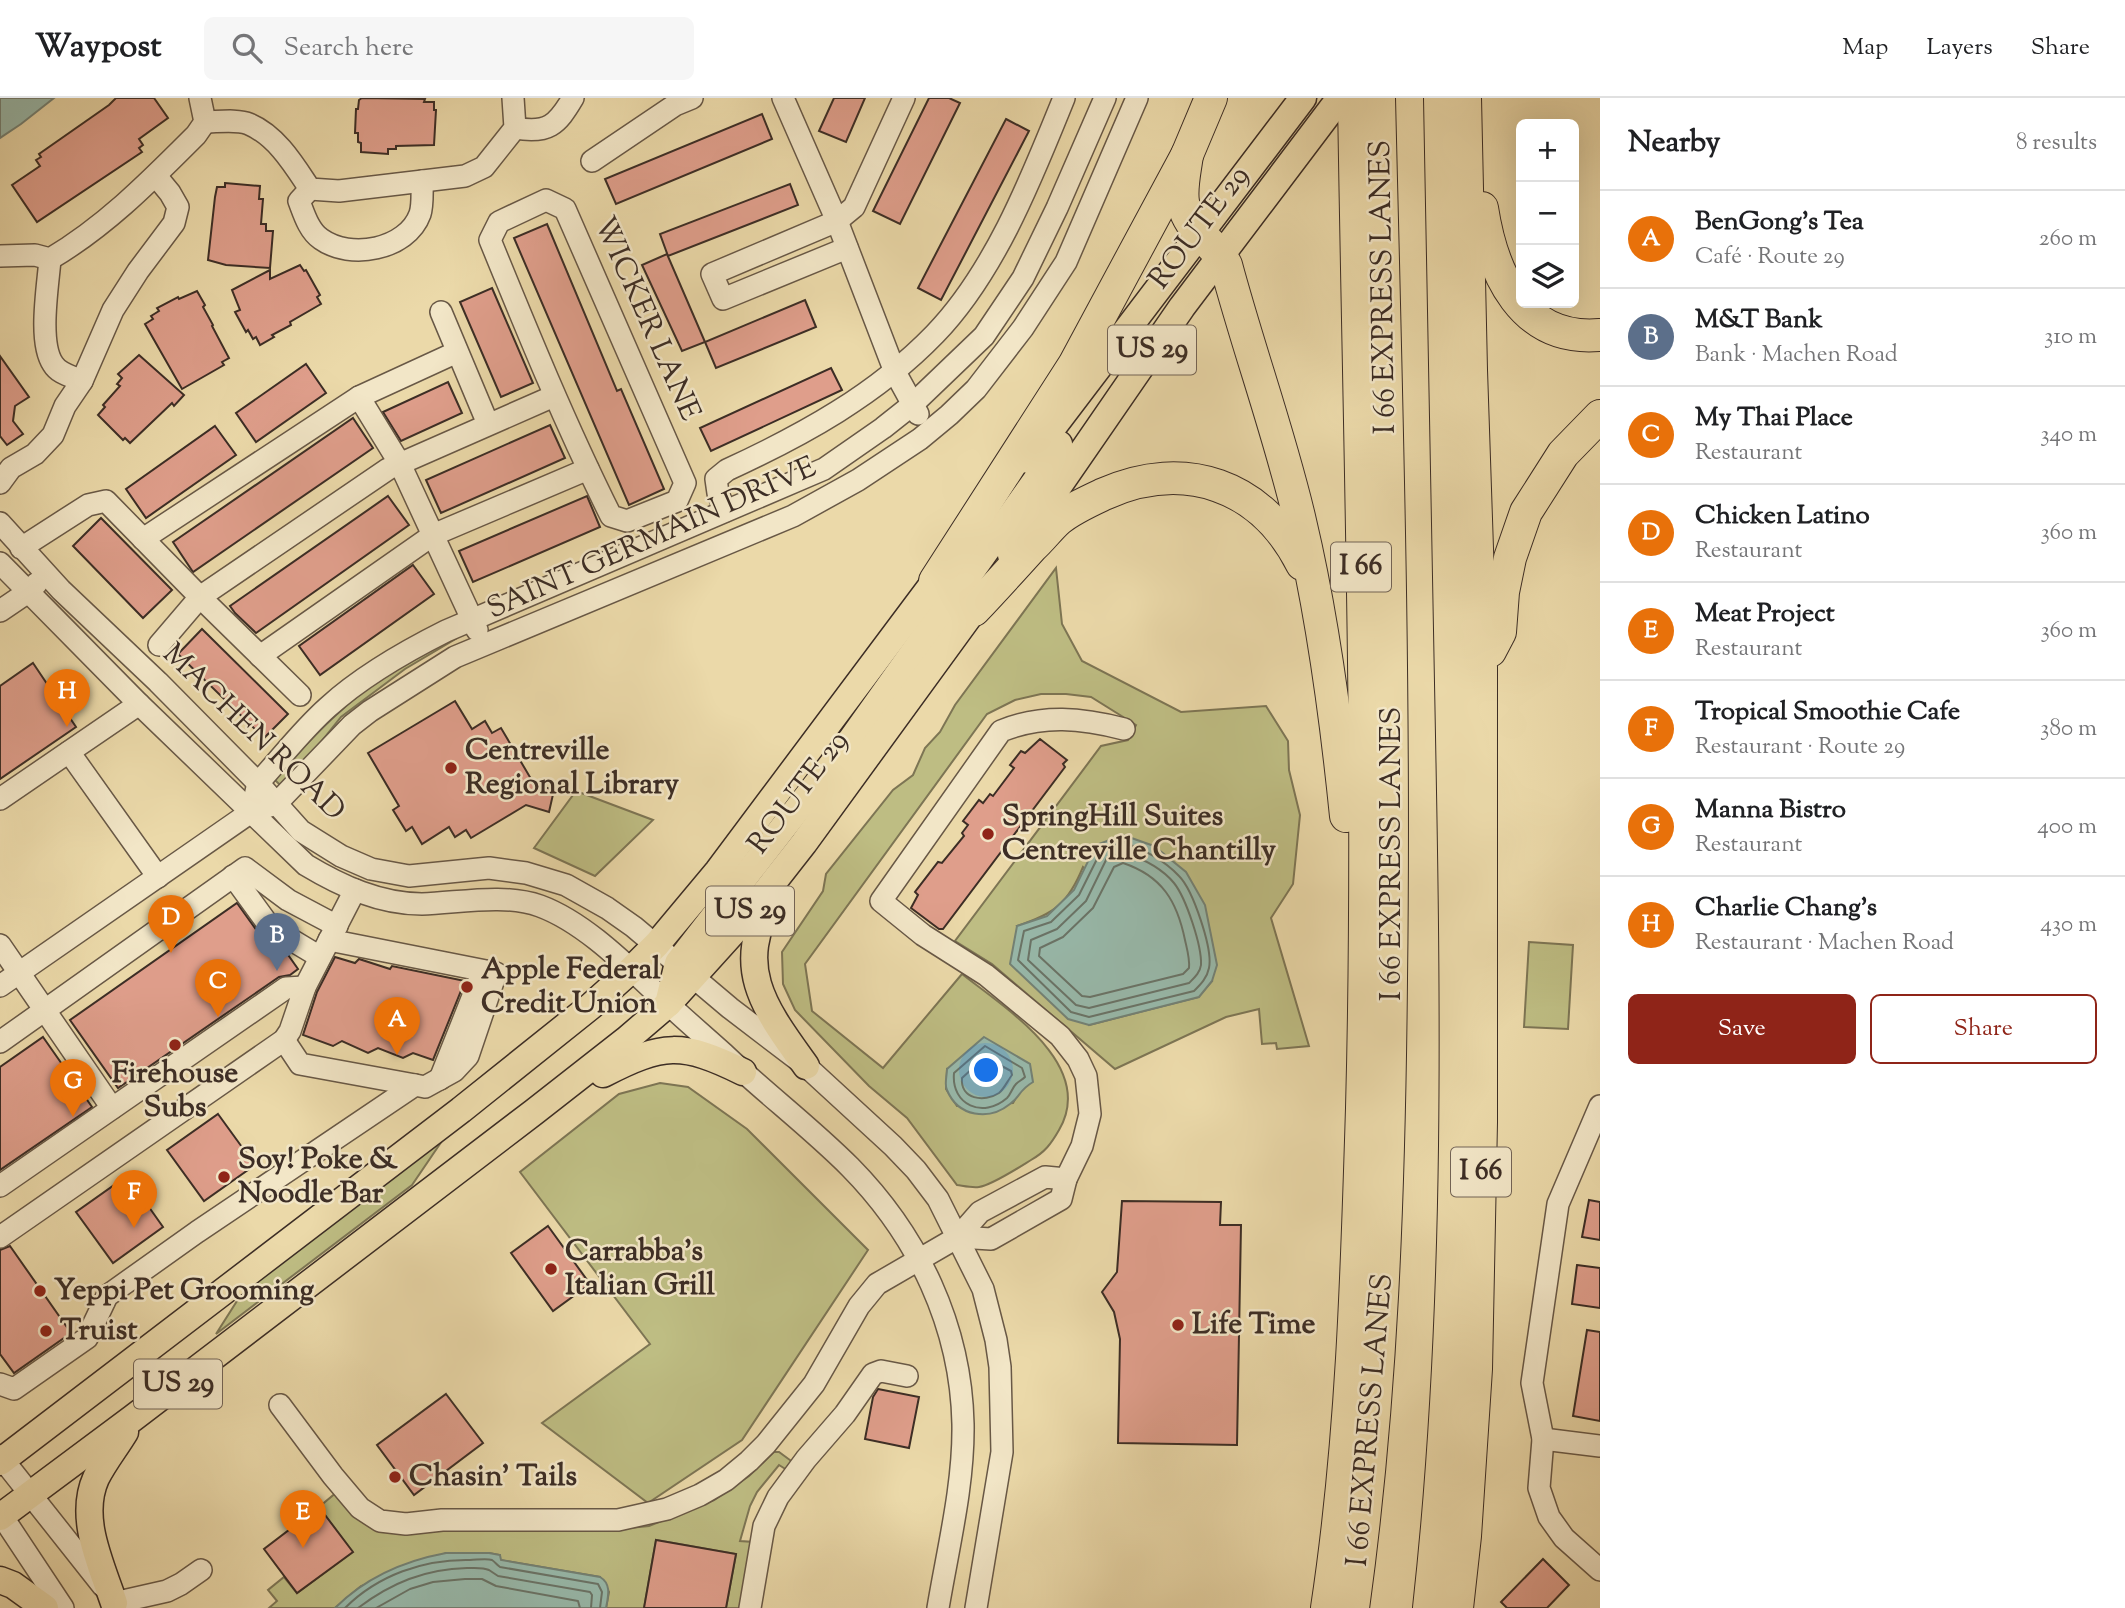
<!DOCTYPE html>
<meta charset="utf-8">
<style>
:root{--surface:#fff;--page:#f6f6f6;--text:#202124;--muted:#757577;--line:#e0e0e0;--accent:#8f2418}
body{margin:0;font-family:"Sorts Mill Goudy",serif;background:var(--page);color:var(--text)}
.controls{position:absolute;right:21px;top:21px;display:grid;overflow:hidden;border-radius:10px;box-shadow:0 7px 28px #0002}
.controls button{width:63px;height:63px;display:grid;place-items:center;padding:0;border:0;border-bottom:2px solid var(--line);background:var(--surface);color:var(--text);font:35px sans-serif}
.you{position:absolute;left:987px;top:973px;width:24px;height:24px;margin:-18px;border:5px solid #fff;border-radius:50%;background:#1a73e8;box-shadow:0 0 0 10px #1a73e833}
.badge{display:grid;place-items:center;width:46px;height:46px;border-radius:50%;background:var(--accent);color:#fff;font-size:23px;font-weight:700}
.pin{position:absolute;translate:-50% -58px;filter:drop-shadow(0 2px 4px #0008)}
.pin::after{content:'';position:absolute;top:37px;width:24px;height:21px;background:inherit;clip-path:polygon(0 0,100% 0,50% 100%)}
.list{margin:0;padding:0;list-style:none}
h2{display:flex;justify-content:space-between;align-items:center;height:91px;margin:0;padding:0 28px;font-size:30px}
h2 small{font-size:23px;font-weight:400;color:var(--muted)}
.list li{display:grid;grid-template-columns:46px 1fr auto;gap:21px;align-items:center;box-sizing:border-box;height:98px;padding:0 28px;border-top:2px solid var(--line)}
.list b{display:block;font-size:26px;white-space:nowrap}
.list p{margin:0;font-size:23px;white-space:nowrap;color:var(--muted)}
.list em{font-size:23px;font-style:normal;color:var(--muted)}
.actions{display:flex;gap:14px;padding:21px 28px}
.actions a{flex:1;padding:16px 0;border:2px solid var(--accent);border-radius:10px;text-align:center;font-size:24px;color:var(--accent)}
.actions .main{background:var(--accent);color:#fff}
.icon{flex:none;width:38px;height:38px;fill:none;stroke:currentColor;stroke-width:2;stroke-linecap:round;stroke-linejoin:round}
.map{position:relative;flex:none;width:1600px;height:1510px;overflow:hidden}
header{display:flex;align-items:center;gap:42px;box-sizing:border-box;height:98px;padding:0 35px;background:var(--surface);border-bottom:2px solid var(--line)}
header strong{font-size:33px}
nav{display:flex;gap:38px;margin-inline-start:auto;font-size:24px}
.search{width:490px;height:63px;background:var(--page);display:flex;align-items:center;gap:18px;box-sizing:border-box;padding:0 24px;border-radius:10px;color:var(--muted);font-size:26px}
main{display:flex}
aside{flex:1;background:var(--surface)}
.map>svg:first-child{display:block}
.green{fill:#bebd83;stroke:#7d7554;stroke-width:2;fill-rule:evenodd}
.water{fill:#98baac;stroke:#738276;stroke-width:2}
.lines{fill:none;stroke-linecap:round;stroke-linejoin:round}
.shore{stroke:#6a7468;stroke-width:2}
.building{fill:#df9e8b;stroke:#3c2d25;stroke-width:2}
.minor-casing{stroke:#685846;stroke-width:24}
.major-casing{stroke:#3c2d25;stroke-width:29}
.highway-casing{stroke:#3c2d25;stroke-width:34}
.minor{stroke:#f2e6c7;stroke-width:21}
.major{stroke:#ebd9a9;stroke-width:26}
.highway{stroke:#ebd9a9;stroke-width:32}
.poi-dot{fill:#8f2418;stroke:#f2e6c7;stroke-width:2.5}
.labels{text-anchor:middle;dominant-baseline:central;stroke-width:5;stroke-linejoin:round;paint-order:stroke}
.shield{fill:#f2e6c7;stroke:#736456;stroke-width:2}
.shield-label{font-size:28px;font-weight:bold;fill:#3c2d25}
.street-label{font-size:30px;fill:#3c2d25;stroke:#f2e6c7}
.poi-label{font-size:30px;font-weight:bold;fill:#3c2d25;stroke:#f2e6c7;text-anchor:start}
</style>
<header>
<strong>Waypost</strong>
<div class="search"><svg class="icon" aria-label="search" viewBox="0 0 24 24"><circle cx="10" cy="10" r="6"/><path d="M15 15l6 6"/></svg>Search here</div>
<nav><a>Map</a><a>Layers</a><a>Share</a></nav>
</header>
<main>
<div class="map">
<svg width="1600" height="1510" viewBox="0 0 1600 1510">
<rect width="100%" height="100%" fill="#ebd9a9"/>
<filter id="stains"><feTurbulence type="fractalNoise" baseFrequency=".00286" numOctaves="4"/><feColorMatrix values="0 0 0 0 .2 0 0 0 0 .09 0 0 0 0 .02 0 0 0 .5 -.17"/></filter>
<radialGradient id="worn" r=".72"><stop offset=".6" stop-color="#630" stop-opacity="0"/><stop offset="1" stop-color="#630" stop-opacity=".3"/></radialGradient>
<g class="green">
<path d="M1056,470L1062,526L1082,563L1181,614L1266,608L1288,643L1289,672L1300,717L1293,786L1271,820L1309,948L1277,951L1276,945L1262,946L1259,911L1226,919L1115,971L992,866L955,843L1101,648L1128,642L1136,627L1091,599L1066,596H1041L1015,602L987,616L805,866L812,913L883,970L962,876C1005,910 1097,967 1059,1032C1051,1046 1045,1054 1031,1062C1018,1070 992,1087 979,1089C972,1090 964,1088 957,1087L907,1020L869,988L795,912L783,886L782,854L823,793L826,776L893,692L913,677L925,650L940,634L955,607ZM1083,769L1212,883L1198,899L1089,927L1017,828C1054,816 1068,806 1083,769ZM947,971L1021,991L1013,1005L957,1008L946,991Z"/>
<path d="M456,538L457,540L405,571L341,619L293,679L283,686H279L274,681C312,639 350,599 398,569C416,557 437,548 456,538Z"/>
<path d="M576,693L653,722L595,778L534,750Z"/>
<path d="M1529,844L1573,847L1568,931L1524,929Z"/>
<path d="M660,985L688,989L747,1031L868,1152L742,1342L648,1405L542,1325L650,1246L520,1074L619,996Z"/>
<path d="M444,1040L412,1087L216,1236L244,1192Z"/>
<path d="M774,1354H779L794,1365L787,1372L779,1367L757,1394L750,1408L740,1443L754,1444L742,1510H726L736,1456L656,1442L644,1510H606L609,1494L600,1479L500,1462V1457L489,1455H446L361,1488L335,1510H269L277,1503L268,1492L284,1479L297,1495L352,1454L319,1409L337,1394L351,1412L453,1432L599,1433L649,1428L714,1402L749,1378Z"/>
</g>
<g class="water">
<path d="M0,0H54L21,26L0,40Z"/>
<path d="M1123,737L1154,748L1186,774L1205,807L1217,867L1212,883L1199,899L1089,927L1068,921L1010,866L1017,828L1047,818L1074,792L1096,747Z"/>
<path d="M984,939L1030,966L1033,984C1018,993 1021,998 1010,1006C989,1023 958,1019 947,992C944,987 947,978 947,971Z"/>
<path d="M446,1455H489L500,1457L501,1462L600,1479C612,1486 608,1499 606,1510H335C366,1479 403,1463 446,1455Z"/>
</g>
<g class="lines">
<g class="shore">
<path d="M1123,744C1144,752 1163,761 1179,778C1193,792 1213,851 1209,870C1207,880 1201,886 1194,893L1089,919L1071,914L1018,862L1024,833L1051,824L1079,797L1101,753Z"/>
<path d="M1123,754C1141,760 1161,769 1174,785C1186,800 1202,848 1201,867C1200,875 1194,880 1189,885L1089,910L1076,907L1028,862L1031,842L1057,831L1086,803L1107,760Z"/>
<path d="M1123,765C1162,778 1177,803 1185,842C1187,851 1190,861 1189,870L1183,876L1090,899L1082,898L1039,858L1040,850L1063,839L1093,810L1114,769Z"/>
<path d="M985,948L1022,970L1025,979C1022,982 1019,983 1016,986C1012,990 1011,996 1007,1000C983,1021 951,1007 954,975Z"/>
<path d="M985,959L1011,973L1012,977C1008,982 1004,991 999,995C984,1005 960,1001 962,980Z"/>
<path d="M345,1510C378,1477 424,1461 470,1462C476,1462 486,1460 492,1462C495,1464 497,1467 500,1469L598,1486L602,1494L600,1510"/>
<path d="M358,1510C391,1485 425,1471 467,1470C473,1470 483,1469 489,1472C492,1474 495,1476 498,1478L590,1494L592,1497L591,1510"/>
<path d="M376,1510L410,1491L433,1484L465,1481H482L496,1488L578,1503L580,1510"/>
</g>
</g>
<g class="building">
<path d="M116,0H154L168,20L139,41L143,47L139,50L142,54L37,124L12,87L40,68L36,62L41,59L39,56L109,7Z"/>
<path d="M362,0L425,1L424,4H434V12H436L434,47L396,48V51H388V56L361,54V45L358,44V35H355L356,11H358L359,2Z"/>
<path d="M834,0H865L846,44L819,33Z"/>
<path d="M929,0H949L960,5L900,126L873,113Z"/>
<path d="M762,16L772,41L616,106L605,81Z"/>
<path d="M1006,21L1029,33L941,202L918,190Z"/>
<path d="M225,85L260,88L259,101H263L261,126H266V133H273L270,170L226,167L208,162L215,99L217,89H225Z"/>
<path d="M790,86L798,107L668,158L660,136Z"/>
<path d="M547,126L617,293L621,291L664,391L629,407L514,140Z"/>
<path d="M667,156L705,244L682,253L642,167Z"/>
<path d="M300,167L304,173L306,172L320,197L317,199L321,206L290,224L291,227L272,237L274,239L260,247L256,239L253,241L248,232L246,234L235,214L240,212L232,192L270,172V181Z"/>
<path d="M492,190L533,285L501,299L460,204Z"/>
<path d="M197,193L205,207L203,209L213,227L212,228L229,260L222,264L224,267L182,291L145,226L153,221L151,218L159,213L157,210L178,199L179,201Z"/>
<path d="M805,202L816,229L716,270L705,244Z"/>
<path d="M139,257L184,297L174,308L172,305L130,345L125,340L123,342L98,317L105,309L103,307L120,288L117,286L122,280L118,276Z"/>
<path d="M0,258L29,299L15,308L13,323L23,336L7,347L0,338Z"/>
<path d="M306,266L326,295L256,344L236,315Z"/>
<path d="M831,270L842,292L711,353L700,330Z"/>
<path d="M448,284L462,315L401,343L383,314Z"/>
<path d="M353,320L373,350L193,474L173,444Z"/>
<path d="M550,327L565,360L441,415L426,382Z"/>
<path d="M215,328L236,357L146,420L126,391Z"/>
<path d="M388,398L409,427L256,535L235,515L230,508Z"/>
<path d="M587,398L600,429L473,484L459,453Z"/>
<path d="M101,420L172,492L143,520L73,448Z"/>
<path d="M413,467L434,496L320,577L299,548Z"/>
<path d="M202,531L288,616L264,640L178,556Z"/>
<path d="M33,565L76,629L0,681V588Z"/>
<path d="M455,603L472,631L485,623L492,635L501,630L534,686L554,692L549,714L526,707L471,740L466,732L455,739L449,729L422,746L412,729L406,733L393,712L399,708L368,655Z"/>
<path d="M1040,641L1067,662L1063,666L1065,669L943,831H939L911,810L918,797L915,794L938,764L942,765L964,738L962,735L968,727L963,723L979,702L983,705L990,696L993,698L1014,670L1010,667L1021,653L1025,655Z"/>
<path d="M237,805L260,837L286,854L298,871L290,877L279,879L118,990L70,922Z"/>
<path d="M335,859L355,865L359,861L390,871L392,868L465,883L433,962L413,955L403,960L378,950L368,955L342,943L333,948L303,937L317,894Z"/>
<path d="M43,939L92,1009L0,1072V969Z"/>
<path d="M218,1016L255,1067L204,1103L167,1052Z"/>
<path d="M127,1078L163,1129L113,1165L76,1114Z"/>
<path d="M1589,1102L1600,1104V1142L1582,1139Z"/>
<path d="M1122,1103L1221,1104L1220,1127H1241L1237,1347L1118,1345L1120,1241L1114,1214L1102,1194L1117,1174Z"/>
<path d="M548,1128L590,1186L553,1213L511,1155Z"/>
<path d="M10,1148L71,1235L14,1275L0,1256V1152Z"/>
<path d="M1577,1167L1600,1170V1210L1572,1206Z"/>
<path d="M1587,1232L1600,1234V1323L1573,1318Z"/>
<path d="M878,1291L919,1299L909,1350L865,1341L873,1299Z"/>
<path d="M446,1296L483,1345L414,1397L377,1347Z"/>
<path d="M319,1409L353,1454L297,1495L264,1451Z"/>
<path d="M656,1442L736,1456L726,1510H644Z"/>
<path d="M1543,1461L1569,1487L1547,1510H1507L1501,1504Z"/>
</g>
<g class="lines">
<g class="minor-casing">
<g id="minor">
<path d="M783,0L837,123L895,274L918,316"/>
<path d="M205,24C217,24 238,21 249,26C277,38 294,67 310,91L339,93L465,78L484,69L515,30L513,0"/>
<path d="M515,30C548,36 557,27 573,0"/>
<path d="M592,63L675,7L692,0"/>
<path d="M310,91L299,103C304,116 309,133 321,141C350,162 407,152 420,116C423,107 422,93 422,83"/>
<path d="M546,102L565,111L685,385L677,403L627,423L611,418C566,328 528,235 490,142L499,124Z"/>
<path d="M847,150L723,201L712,176L837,123L854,109L904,0"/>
<path d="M0,158L35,157L50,161C106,128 150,83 196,37L205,24L200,0"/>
<path d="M50,161C48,188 38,244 53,266C59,276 71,278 82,283"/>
<path d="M441,214L488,326"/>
<path d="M359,299L400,366L477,532"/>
<path d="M0,385L11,370L35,356L53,337L65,308L82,283L113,212L138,173L174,125L178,109L170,95L156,78"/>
<path d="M725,413L718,395L716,381L727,372C803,337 876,297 935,236C995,174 1032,79 1064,0"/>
<path d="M0,425L61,492L158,584L258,685L301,733L341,758L371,771L409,778L489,770L526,775L566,787L607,810L634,829L730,910L806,968L893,1048L916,1072L938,1101L983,1191L996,1242L1000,1269L1002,1354L976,1510"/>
<path d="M143,441L359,299L457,254"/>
<path d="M21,450L88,407L106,403L200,499L300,597"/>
<path d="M0,465L139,606L306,767C341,788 380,806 422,806C459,805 503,795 540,808C586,825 629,870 665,903C684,921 704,938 724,956C765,995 810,1029 850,1069C918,1138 961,1228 963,1326C964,1387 948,1450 938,1510"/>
<path d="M0,513L28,494L37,485"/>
<path d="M159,547L200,499L388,371L554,298"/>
<path d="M260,558L433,437L588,371"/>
<path d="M69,654L158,779"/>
<path d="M255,698L258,685C281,660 302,632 328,609C362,578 404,554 446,533L824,371L883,330L912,307L984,238L1023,180L1057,110L1105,0"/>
<path d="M0,701L139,606"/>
<path d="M233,778L270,829L320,859"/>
<path d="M0,847L112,1010"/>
<path d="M0,888L251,714L276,706L352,627L370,613L455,559L793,418L858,382L920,341L949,317L976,291L1023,230L1066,164L1137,0"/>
<path d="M284,942L300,966L415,987"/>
<path d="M0,944L245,770L288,802L337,828"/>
<path d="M440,981L483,873"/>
<path d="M1600,1008L1558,1106L1532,1285L1543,1341L1539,1390L1549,1419L1564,1440L1600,1472"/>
<path d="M0,1088L286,890L305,889"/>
<path d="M0,1139L284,942L290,933L305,889L355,792"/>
<path d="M958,1139L991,1141L1061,1101L1066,1081L1082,1048L1090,1016L1086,978L1078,961L1060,938L986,877L923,837L881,803L1001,633C1043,616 1082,620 1124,631"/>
<path d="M0,1286L14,1291L87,1240L107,1198L197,1134L415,987L425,989L454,973L468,958L496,875L329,842"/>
<path d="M280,1307L333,1378L360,1410L380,1423L406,1426L442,1422H618L667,1411L700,1397L726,1382L749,1363L766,1346L814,1286L859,1208L877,1186L958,1139L980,1114L1045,1079L1066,1081"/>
<path d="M1543,1341L1600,1348"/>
<path d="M0,1358L103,1488"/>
<path d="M0,1415L63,1510"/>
<path d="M114,1505L167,1493L181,1486L201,1472"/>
<path d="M750,1510L764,1428L778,1399L806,1361L845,1316L873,1276L881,1273L907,1278"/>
</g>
</g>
<g class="major-casing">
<g id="major">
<path d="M1028,362L1303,0"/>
<path d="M1011,457L1182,209L1340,0"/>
<path d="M772,802C732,870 766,912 806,968"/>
<path d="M668,906L678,865L851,642L1047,367L1059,346"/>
<path d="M603,976C663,945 682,944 743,974"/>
<path d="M0,1364L461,1012L591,908L631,872L657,846L718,773L947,467"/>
<path d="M0,1419L133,1320L534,1014L626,942L668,906L743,823L804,745L986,495"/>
<path d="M0,1482L13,1487L45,1510"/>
<path d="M114,1505C101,1466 78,1420 96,1380C104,1364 116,1349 125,1334"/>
</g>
</g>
<g class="highway-casing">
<g id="highway">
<path d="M1187,57C1182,92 1175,109 1202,138C1211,147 1220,155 1226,167C1249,253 1280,337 1300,423C1323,520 1336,619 1346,718"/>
<path d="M1482,110C1492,175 1522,244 1600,237"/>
<path d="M935,483L1074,267L1187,57L1211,0"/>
<path d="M974,512C994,491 1013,470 1032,449C1041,441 1049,430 1058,422C1071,411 1089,403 1104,396C1185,360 1262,387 1302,466"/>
<path d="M1490,553L1500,534L1503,494L1510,460L1526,414L1563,356L1600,318"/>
<path d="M1327,1510C1352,1345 1357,1177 1362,1010C1371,674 1359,337 1354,0"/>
<path d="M1353,1510C1382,1301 1389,1092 1391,881C1395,587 1386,294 1379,0"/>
<path d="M1429,1510C1463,1203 1457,893 1451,585C1447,390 1444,195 1440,0"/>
<path d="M1457,1510L1465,1438L1476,1271L1481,1024V570L1471,272L1465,0"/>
</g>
</g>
<use href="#minor" class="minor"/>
<use href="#major" class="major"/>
<use href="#highway" class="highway"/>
</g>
<g class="poi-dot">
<circle cx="451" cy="670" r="7"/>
<circle cx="988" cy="736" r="7"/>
<circle cx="467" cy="889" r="7"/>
<circle cx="175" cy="947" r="7"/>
<circle cx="224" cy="1079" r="7"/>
<circle cx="551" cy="1171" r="7"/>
<circle cx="40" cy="1193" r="7"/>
<circle cx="1178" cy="1227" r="7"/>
<circle cx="46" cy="1233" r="7"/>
<circle cx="395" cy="1379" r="7"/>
</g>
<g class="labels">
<g class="shield">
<rect x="1108" y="227.5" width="88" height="49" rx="5"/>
<rect x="1331" y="444.5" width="60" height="49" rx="5"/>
<rect x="706" y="788.5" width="88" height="49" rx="5"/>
<rect x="1451" y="1049.5" width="60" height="49" rx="5"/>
<rect x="134" y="1261.5" width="88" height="49" rx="5"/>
</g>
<g class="shield-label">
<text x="1152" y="252">US 29</text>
<text x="1361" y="469">I 66</text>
<text x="750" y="813">US 29</text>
<text x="1481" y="1074">I 66</text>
<text x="178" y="1286">US 29</text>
</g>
<g class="street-label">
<text transform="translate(1200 130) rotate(-53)">ROUTE 29</text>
<text transform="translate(1384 189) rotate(-91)">I 66 EXPRESS LANES</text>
<text transform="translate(646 221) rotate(66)">WICKER LANE</text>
<text transform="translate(652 441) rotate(-24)">SAINT GERMAIN DRIVE</text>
<text transform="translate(253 635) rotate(44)">MACHEN ROAD</text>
<text transform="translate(799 695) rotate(-53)">ROUTE 29</text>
<text transform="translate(1392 756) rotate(-90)">I 66 EXPRESS LANES</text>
<text transform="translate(1371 1322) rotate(-85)">I 66 EXPRESS LANES</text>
</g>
<g class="poi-label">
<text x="465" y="653">Centreville<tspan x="465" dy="34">Regional Library</tspan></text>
<text x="1002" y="719">SpringHill Suites<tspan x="1002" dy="34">Centreville Chantilly</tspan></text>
<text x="481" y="872">Apple Federal<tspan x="481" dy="34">Credit Union</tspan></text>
<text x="175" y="976" text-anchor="middle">Firehouse<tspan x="175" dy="34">Subs</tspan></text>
<text x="238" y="1062">Soy! Poke &amp;<tspan x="238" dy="34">Noodle Bar</tspan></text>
<text x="565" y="1154">Carrabba's<tspan x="565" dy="34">Italian Grill</tspan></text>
<text x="54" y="1193">Yeppi Pet Grooming</text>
<text x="1192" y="1227">Life Time</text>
<text x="60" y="1233">Truist</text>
<text x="409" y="1379">Chasin' Tails</text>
</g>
</g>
<rect width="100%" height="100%" filter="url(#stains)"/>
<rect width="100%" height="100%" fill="url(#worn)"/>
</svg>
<div class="controls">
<button>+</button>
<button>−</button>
<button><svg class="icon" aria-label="layers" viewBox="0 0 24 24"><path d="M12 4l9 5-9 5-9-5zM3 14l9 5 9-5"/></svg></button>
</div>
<div class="you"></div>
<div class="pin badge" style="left:397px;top:957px;background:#e8710a">A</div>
<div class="pin badge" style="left:277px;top:873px;background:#5c6f8a">B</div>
<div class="pin badge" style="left:218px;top:919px;background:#e8710a">C</div>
<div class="pin badge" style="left:171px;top:855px;background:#e8710a">D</div>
<div class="pin badge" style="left:303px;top:1450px;background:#e8710a">E</div>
<div class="pin badge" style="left:134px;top:1130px;background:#e8710a">F</div>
<div class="pin badge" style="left:73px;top:1019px;background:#e8710a">G</div>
<div class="pin badge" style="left:67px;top:629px;background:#e8710a">H</div>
</div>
<aside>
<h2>Nearby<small>8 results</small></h2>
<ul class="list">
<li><span class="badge" style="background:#e8710a">A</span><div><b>BenGong's Tea</b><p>Café · Route 29</p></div><em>260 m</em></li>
<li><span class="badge" style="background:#5c6f8a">B</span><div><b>M&amp;T Bank</b><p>Bank · Machen Road</p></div><em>310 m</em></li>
<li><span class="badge" style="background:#e8710a">C</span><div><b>My Thai Place</b><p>Restaurant</p></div><em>340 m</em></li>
<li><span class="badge" style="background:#e8710a">D</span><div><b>Chicken Latino</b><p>Restaurant</p></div><em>360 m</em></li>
<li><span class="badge" style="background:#e8710a">E</span><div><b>Meat Project</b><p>Restaurant</p></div><em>360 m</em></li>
<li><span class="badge" style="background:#e8710a">F</span><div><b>Tropical Smoothie Cafe</b><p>Restaurant · Route 29</p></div><em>380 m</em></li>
<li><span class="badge" style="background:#e8710a">G</span><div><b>Manna Bistro</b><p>Restaurant</p></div><em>400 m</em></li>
<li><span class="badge" style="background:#e8710a">H</span><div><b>Charlie Chang's</b><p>Restaurant · Machen Road</p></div><em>430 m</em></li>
</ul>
<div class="actions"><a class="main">Save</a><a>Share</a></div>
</aside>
</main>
